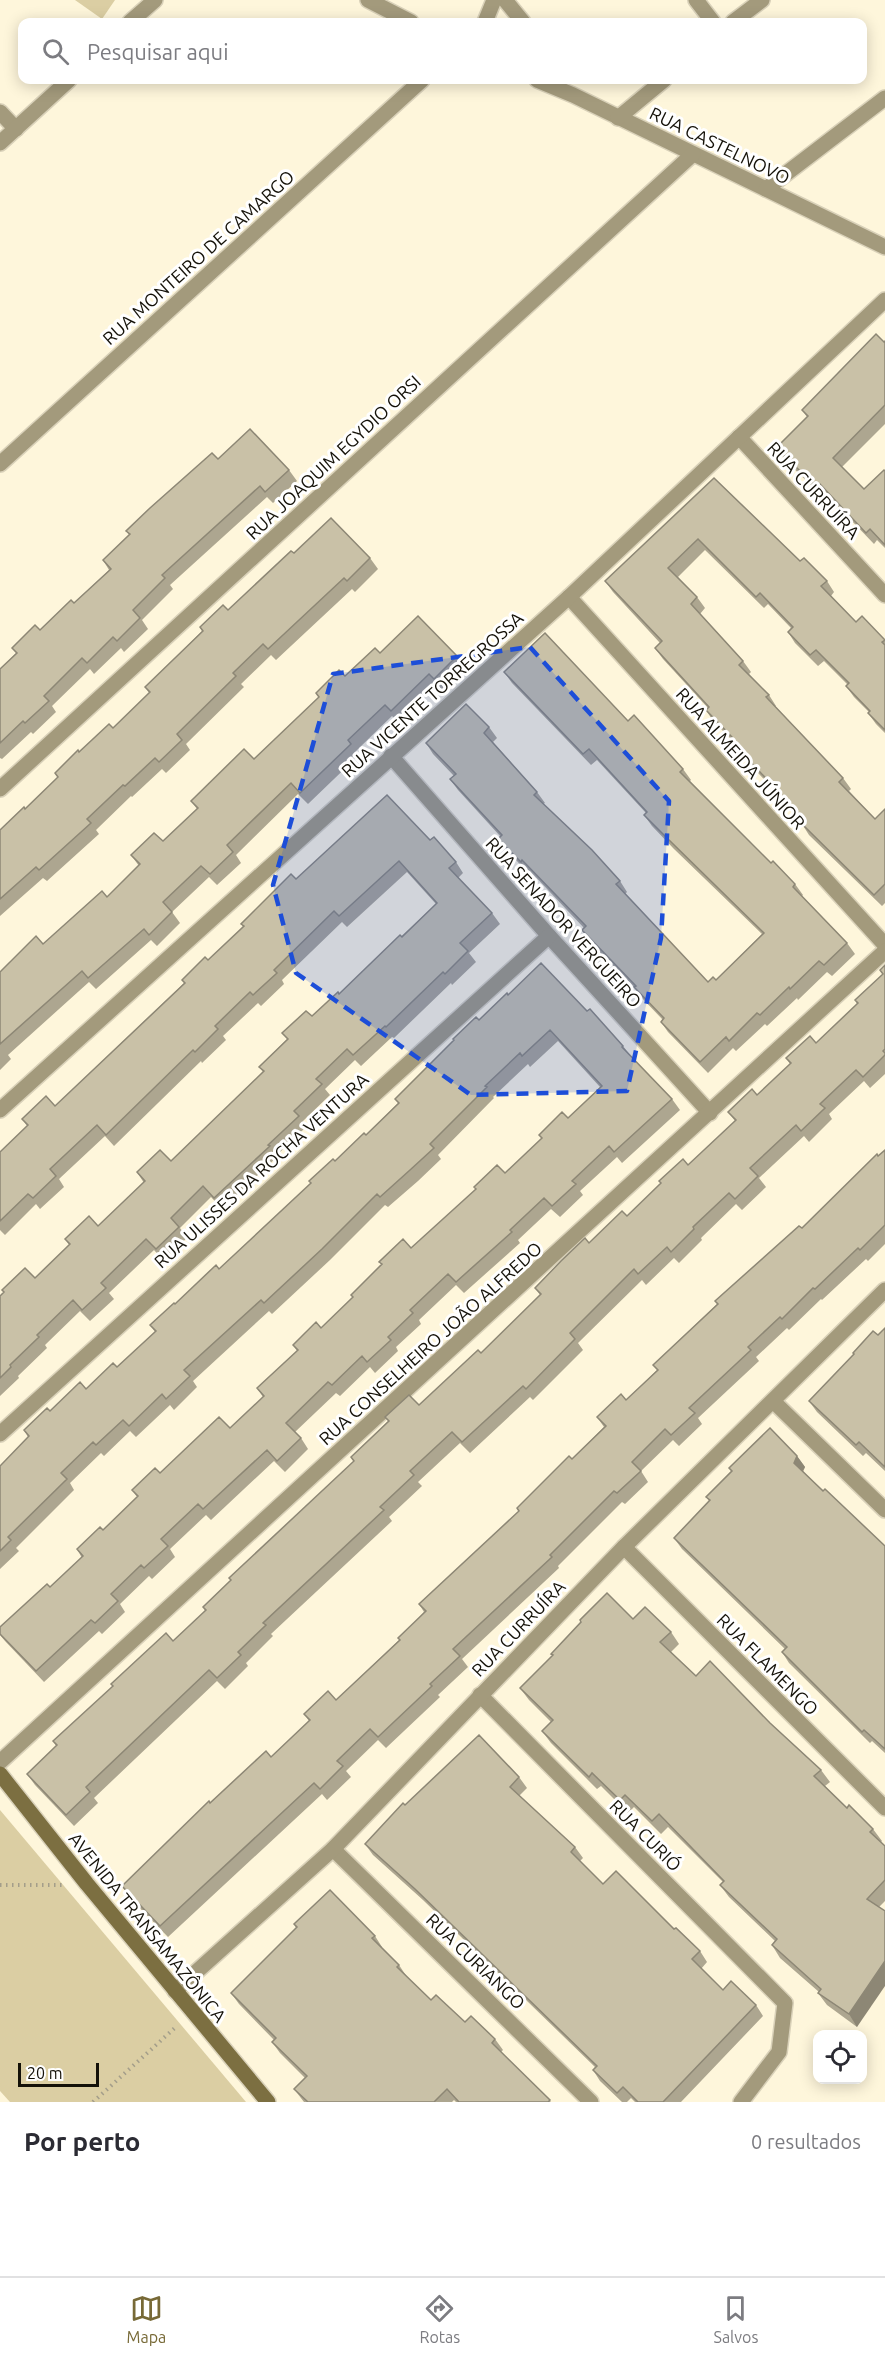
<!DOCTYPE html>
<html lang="pt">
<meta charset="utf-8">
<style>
:root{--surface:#fff;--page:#f7f7f7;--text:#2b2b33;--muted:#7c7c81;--line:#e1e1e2;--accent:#776936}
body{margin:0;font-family:Ubuntu,sans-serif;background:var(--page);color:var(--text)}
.controls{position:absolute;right:18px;bottom:18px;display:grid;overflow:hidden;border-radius:12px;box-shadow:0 3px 15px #0003}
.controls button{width:54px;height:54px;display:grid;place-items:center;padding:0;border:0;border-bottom:2px solid var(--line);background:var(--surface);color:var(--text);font:30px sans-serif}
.scale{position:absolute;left:18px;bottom:15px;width:81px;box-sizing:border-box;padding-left:6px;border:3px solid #141108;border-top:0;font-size:16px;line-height:21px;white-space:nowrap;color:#141108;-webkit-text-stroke:4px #fff;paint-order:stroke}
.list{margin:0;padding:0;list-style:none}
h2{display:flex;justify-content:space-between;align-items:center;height:78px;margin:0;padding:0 24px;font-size:26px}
h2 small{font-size:20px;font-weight:400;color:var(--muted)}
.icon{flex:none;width:33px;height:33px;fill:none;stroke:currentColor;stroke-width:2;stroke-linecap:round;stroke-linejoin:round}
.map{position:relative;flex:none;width:885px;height:2102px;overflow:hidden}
.search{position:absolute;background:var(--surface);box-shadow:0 3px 15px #0003;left:18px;right:18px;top:18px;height:66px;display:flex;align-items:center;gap:15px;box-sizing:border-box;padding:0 21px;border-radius:12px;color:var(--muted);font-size:22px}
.sheet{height:174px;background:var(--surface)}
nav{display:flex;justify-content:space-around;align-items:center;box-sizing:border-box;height:84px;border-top:2px solid var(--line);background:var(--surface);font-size:16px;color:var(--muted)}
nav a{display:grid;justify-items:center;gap:3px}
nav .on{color:var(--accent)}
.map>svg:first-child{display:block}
.green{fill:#dbcea3}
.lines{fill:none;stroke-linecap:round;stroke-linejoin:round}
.street-casing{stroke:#d9d1b9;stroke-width:18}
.secondary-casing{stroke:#d9d1b9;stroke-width:18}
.path{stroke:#a49e8a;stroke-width:4;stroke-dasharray:1.5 4.5;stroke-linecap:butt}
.street{stroke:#a39a7c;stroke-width:15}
.secondary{stroke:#7c6f41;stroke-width:15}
.wall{fill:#ada690}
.shaded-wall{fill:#8d8775}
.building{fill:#c9c1a7;stroke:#8d8775;stroke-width:1.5}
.marked{fill:#1d4ed8;fill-opacity:0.2;stroke:#1d4ed8;stroke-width:4.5;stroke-dasharray:12 8;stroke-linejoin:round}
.labels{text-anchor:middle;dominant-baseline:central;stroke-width:6;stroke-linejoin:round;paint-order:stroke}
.street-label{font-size:18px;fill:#141108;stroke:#fff}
</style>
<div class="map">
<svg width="885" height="2102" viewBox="0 0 885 2102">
<rect width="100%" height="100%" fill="#fef6db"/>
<g class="green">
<path d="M75,0H115L102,19Z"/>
<path d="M0,1810L246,2102H10L0,2091Z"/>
</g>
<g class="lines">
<g class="street-casing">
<g id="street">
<path d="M368,0L411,22"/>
<path d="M505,0L523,22"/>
<path d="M696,0L713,22"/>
<path d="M130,22L155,0"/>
<path d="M485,22L494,0"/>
<path d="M733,22L762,0"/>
<path d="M537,80L573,95L885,247"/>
<path d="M0,112L16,129"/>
<path d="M618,118L664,80"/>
<path d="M0,143L69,80"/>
<path d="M766,189L885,98"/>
<path d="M739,437L885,595"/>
<path d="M0,464L422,80"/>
<path d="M569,597L885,945"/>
<path d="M391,756L549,936L710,1113"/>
<path d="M0,789L693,154"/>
<path d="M0,1110L569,597L885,300"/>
<path d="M773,1401L885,1510"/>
<path d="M0,1434L549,936"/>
<path d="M624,1547L885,1808"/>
<path d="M480,1695L785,2003L779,2052L741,2102"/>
<path d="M0,1762L885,951"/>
<path d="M333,1849L591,2102"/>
<path d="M175,1991L333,1849L624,1547L885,1290"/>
</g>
</g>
<g class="secondary-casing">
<path id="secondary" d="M0,1774L87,1884L268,2102"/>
</g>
<g class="path">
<path d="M0,1885H62"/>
<path d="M93,2102L177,2026"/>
</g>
<use href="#street" class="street"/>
<use href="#secondary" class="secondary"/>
</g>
<g class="wall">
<path d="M885,341V424L842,467L864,489L885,471V548L877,540L874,544L827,495L824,498L784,459L776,448L807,417L802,410Z"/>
<path d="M218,459L289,470L297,481L273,503L267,497L170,585L173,589L142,620L148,629L124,652L121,648L94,674L90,669L52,706L56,712L33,734L31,732L2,759L0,758V669L16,653L12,648L40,630L74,603L109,570L103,560L129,535L126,531Z"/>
<path d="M714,478L800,561L827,581L834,592L831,596L856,622L885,640V733L876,724L868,713L869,712L854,697L846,686L848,685L824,661L818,666L795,643L788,632L791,628L768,604L764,608L705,550L678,577L697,597L705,608L700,614L743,661L751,672L749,674L769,695L776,706H775L843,778L851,789L849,791L875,819L885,809V903L882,906L809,835L802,824L804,821L737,751L730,740L731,739L713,721L706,710L708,708L663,659L655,648L660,643L613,592L605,581Z"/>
<path d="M294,553L370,558L378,569L355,592L352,589L276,660L271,655L241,684L244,687L186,744L190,750L166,773L162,769L132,797L131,796L96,830L99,834L47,881L43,878L0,916V830L25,809L58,777L55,773L79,752L113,728L149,693L145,687L202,631L200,627L228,610Z"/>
<path d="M380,653L457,656L465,667L442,690L437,685L398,722L392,716L356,751L359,755L308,804L298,794L236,855L241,863L217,885L209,877L172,912L180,923L157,946L151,940L96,989L89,982L8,1055L11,1059L0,1070V972L43,944L107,897L139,866L131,855L163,841L197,809L191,801L254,759L319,697L316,693L345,676Z"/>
<path d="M504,672L628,721L683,769L691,780L690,781L771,863L795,884L803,895L802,896L847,943L855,954L832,976L827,972L798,1000L797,998L767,1026L765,1024L736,1051L733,1048L708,1073L668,1032L661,1022L663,1020L642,998L634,987L589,941L582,930L584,928L530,871L528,873L506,849L498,839L500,836L458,790L450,779L454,776L433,754L426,743L489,727L497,738L493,742L537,792L545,803L543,804L620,881L627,892L625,894L708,982L716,980L762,934L674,849L652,826L644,815L646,813L597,760L591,765L512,683Z"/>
<path d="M430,840L456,862L463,873L458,878L492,913L500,924L469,953L476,962L452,985L451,983L394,1038L392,1037L361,1066L355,1060L325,1089L330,1095L303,1121L306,1127L276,1156L277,1157L222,1209L211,1197L180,1228L187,1238L163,1260L154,1250L109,1293L114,1299L90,1321L80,1311L45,1345L47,1348L18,1376L19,1378L0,1396V1296L35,1278L69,1245L65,1239L98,1226L144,1183L137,1172L171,1161L263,1072L259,1067L287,1039L282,1033L312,1016L339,994L436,904L407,872L347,927L342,922L282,980L284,984L261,1006L258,1003L223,1036L226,1040L202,1063L201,1061L114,1146L105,1136L59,1179L64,1187L40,1209L36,1204L5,1235L0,1230V1152L27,1126L22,1119L55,1106L184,983L182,980L208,960L243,927L241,924L296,879Z"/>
<path d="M885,965V1074L870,1088L864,1081L829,1114L832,1119L809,1142L804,1136L759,1178L766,1187L742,1210L736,1204L701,1238L702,1240L679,1263L674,1258L646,1285L642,1280L578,1343L583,1350L533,1400L530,1397L470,1453L460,1443L418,1482L422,1486L389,1517L392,1521L271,1634L273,1636L246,1663L248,1666L225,1689L217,1681L94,1798L98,1803L74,1826L35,1785L27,1774L56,1746L53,1741L173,1641L205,1611L203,1607L354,1461L351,1457L388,1421L385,1417L419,1405L481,1353L540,1295L535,1288L589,1243L627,1216L688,1165L735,1121L728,1112L757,1095L790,1064L786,1058L816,1043L857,1004L855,1000L883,974L880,970Z"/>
<path d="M508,995L587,1011L623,1046L630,1055L672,1099L680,1110L622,1163L617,1157L580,1191L583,1195L560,1217L551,1209L518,1240L520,1243L464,1293L456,1285L419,1320L421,1324L396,1347L398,1351L375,1373L370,1367L340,1396L336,1393L295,1432L301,1438L308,1449L285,1472L274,1461L211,1520L206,1515L170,1549L175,1557L152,1579L149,1576L120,1604L125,1612L102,1634L99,1631L44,1682L5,1641L0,1635V1627L50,1587L82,1558L77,1549L103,1530L137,1497L132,1490L230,1428L263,1397L257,1388L297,1351L293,1345L321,1328L353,1298L351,1295L382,1265L379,1262L411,1248L505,1173L542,1139L539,1135L568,1118L600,1087L558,1041L530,1067L528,1064L493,1097L494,1098L438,1155L441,1159L418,1181L388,1207L385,1205L330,1260L272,1314L269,1311L193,1381L197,1387L174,1410L170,1405L136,1437L130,1431L104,1456L101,1453L70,1483L74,1490L16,1548L19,1551L0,1569V1466L28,1437L24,1430L50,1411L86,1389L117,1367L155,1332L150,1325L219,1269L335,1161L366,1135L398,1103L395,1099L479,1020Z"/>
<path d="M885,1150V1244L868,1261L866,1259L822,1300L821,1299L789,1330L787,1328L756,1357L759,1361L698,1418L702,1424L679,1446L673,1440L641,1471L648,1482L625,1504L622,1502L558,1566L559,1568L462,1659L468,1667L438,1695L440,1697L386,1748L378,1740L346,1771L351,1777L327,1800L322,1794L168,1937L129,1897L122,1886L210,1803L271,1757L309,1721L304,1714L336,1700L399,1640L424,1612L419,1604L519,1511L604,1427L597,1417L626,1400L657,1370L653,1365L717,1304L715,1301L802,1228Z"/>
<path d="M885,1328V1471L866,1453L863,1456L817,1412L809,1401Z"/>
<path d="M797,1456L805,1467L803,1472L885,1546V1753L872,1741L870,1743L789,1663L782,1652L785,1649L682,1549L674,1538L709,1501L706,1497L731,1471L729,1468Z"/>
<path d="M633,1619L671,1632L679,1644L671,1652L696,1676L770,1723L821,1770L830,1782L825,1786L847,1808L873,1829L882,1841L881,1842L885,1846V1901L879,1907L857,2027L827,2005L818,1993L819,1992L780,1958L772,1945L775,1941L729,1897L720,1885L723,1882L668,1827L661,1834L634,1807L628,1813L601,1786L597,1789L551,1743L542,1731L551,1722L529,1700L520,1688Z"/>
<path d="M519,1777L527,1788L519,1796L575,1847L583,1858L580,1861L603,1884L674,1929L700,1951L707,1962L701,1969L723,1990L756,2005L763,2016L681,2102H635L631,2098L627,2102H622L600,2081L593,2070L595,2067L423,1900L373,1855L365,1844L405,1805Z"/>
<path d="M294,1924L375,1936L382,1947L381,1948L399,1965L407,1977L431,2000L465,2022L495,2039L503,2050L501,2052L551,2102H456L454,2100L452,2102H304L294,2089L305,2078L280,2053L272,2042L274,2040L239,2004L231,1993L296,1928Z"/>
</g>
<g class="shaded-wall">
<path d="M797,1456L805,1467L801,1474L794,1463Z"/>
<path d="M885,1961V1986L857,2027L849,2014Z"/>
</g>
<g class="building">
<path d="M876,334L884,342L885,341V405L833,458L864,489L884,470L885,471V545L870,529L866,533L820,484L817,487L776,448L808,416L802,410Z"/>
<path d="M250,429L289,470L265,492L260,486L162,575L165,578L133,610L140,618L117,641L113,637L87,663L82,658L44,696L49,701L25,723L23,721L0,743V669L17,653L12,648L35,625L40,630L71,600L74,603L111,569L103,560L130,534L126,531L150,508L212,453L218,459Z"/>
<path d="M714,478L800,561L804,558L827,581L821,586L856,622L862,616L885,640L882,642L885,645V730L868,713L870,711L846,686L849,683L816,650L810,655L788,632L793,627L760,593L756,597L698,539L668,568L697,597L691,604L743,661L739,665L769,695L766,697L843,778L839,782L875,819L885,809V884L874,895L802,824L805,820L730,740L732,737L706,710L709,707L655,648L662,641L605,581Z"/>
<path d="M331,518L370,558L347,581L344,578L268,649L263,644L233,673L236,676L177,734L182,740L159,762L155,758L125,786L123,785L87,819L91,823L39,870L36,867L0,899V830L24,807L25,809L58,777L55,773L78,750L79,752L109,724L113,728L150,692L145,687L203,631L200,627L223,605L228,610L291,551L294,553Z"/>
<path d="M418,616L457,656L434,679L429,674L391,711L385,705L348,740L351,744L300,793L291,783L227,845L233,852L210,874L201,866L163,902L172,912L149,935L144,929L88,978L82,971L0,1044V972L36,936L43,944L102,891L107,897L140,864L131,855L154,833L163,841L198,808L191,801L244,749L254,759L319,697L316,693L339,670L345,676L375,648L380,653Z"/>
<path d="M545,633L628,721L634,715L683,769L680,772L771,863L773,861L795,884L793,887L847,943L824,965L819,961L790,989L789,987L760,1015L757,1013L729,1041L726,1037L700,1062L661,1022L664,1018L634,987L636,986L582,930L586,926L522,860L521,862L498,839L502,835L450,779L456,774L426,743L466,704L489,727L484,733L537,792L534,795L592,850L620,881L616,884L708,982L713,977L716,980L764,933L667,838L644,815L647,812L589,749L583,754L504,672Z"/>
<path d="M387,795L430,840L434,837L456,862L449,868L492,913L460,943L468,951L445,974L443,972L386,1027L385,1026L353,1055L347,1049L316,1079L322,1084L294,1111L299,1116L268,1145L270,1146L214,1198L203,1186L171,1218L179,1227L156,1249L146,1239L101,1283L106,1288L82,1310L73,1300L37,1335L39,1337L10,1365L11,1367L0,1378V1296L4,1292L2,1290L25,1268L35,1278L70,1244L65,1239L89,1216L98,1226L145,1181L137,1172L160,1150L171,1161L264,1071L259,1067L288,1039L282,1033L306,1011L312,1016L338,992L339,994L400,935L402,937L437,903L399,861L339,916L334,911L274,970L277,973L253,995L250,992L215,1026L218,1029L195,1052L193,1050L106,1135L97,1125L50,1169L56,1176L33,1198L28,1194L0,1221V1152L28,1125L22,1119L46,1096L55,1106L185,983L182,980L205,957L208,960L244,926L241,924L291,874L296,879Z"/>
<path d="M541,963L587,1011L590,1009L623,1046L622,1047L672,1099L614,1152L609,1146L572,1181L576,1184L552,1206L544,1198L510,1230L512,1232L456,1282L448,1274L410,1310L413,1313L388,1337L391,1340L367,1362L362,1356L332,1385L328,1382L286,1423L301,1438L277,1461L267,1450L203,1509L198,1504L161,1539L168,1546L144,1568L141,1565L111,1594L118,1601L95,1623L91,1620L36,1671L0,1634V1627L47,1584L50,1587L83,1556L77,1549L100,1527L103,1530L138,1496L132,1490L155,1468L160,1473L219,1417L230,1428L264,1396L257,1388L298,1350L293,1345L316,1322L321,1328L353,1297L351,1295L382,1264L379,1262L403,1239L411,1248L476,1189L474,1187L497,1165L505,1173L542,1138L539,1135L562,1112L568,1118L602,1086L550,1030L522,1056L520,1053L485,1086L487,1087L430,1144L434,1148L410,1170L380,1197L377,1194L322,1249L264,1303L261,1300L184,1370L190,1376L166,1399L162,1394L129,1426L123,1420L96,1445L93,1442L61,1473L67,1479L8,1537L11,1540L0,1551V1466L29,1436L24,1430L47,1408L50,1411L80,1382L86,1389L113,1363L117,1367L156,1331L150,1325L174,1303L175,1304L216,1265L219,1269L311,1183L309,1181L333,1159L335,1161L364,1133L366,1135L399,1103L395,1099L454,1040L453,1039L476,1017L479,1020L507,993L508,995Z"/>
<path d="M885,965V1049L883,1051L885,1053V1055L863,1077L856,1070L820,1104L825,1108L801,1131L796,1125L750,1168L758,1176L735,1199L729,1193L693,1227L694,1229L671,1252L667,1247L638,1274L634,1269L570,1333L575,1339L526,1389L523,1386L462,1442L452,1432L410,1471L414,1475L380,1507L384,1510L263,1623L266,1625L238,1652L241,1655L217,1678L209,1670L86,1787L90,1792L66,1815L27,1774L57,1745L53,1741L113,1686L111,1684L166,1633L173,1641L206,1610L203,1607L231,1580L229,1578L354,1461L351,1457L389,1421L385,1417L409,1395L419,1405L478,1350L481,1353L541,1294L535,1288L561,1261L585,1238L589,1243L622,1211L627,1216L661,1183L659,1181L683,1159L688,1165L736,1120L728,1112L752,1089L757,1095L791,1063L786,1058L810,1036L816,1043L858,1003L855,1000L883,974L880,970Z"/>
<path d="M885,1150V1225L860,1250L858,1248L815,1289L813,1288L782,1319L780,1317L748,1347L751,1350L689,1408L695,1413L671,1435L665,1429L632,1462L641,1471L617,1493L614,1491L550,1555L552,1557L453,1649L460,1656L430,1684L432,1686L378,1737L370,1729L337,1761L343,1766L320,1789L314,1783L160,1926L122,1886L209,1801L210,1803L266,1751L271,1757L310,1720L304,1714L328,1691L336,1700L400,1640L398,1638L426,1611L419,1604L519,1511L517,1508L569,1456L572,1459L606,1426L597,1417L621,1394L626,1400L658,1370L653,1365L718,1304L715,1301L799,1226L802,1228L877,1154L878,1156Z"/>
<path d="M885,1328V1467L859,1442L856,1445L809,1401L854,1354L853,1353L873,1331L878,1335Z"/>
<path d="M770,1428L797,1456L794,1463L823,1491L825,1489L885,1546V1749L864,1730L862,1732L782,1652L787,1647L674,1538L710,1500L706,1497L732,1471L729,1468Z"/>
<path d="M607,1593L633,1619L645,1607L671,1632L660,1642L696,1676L710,1661L770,1723L821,1770L814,1776L847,1808L849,1805L873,1829L870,1832L885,1846V1880L867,1899L885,1911V1961L849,2014L818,1993L821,1989L772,1945L777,1939L720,1885L724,1881L659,1814L652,1821L625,1795L620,1800L592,1773L589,1777L542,1731L553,1720L520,1688L553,1655L551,1654L581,1622L580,1620Z"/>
<path d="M479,1735L519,1777L510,1787L575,1847L571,1852L603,1884L616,1871L674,1929L676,1928L700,1951L692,1959L723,1990L731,1981L756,2005L663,2102H638L623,2087L617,2093L593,2070L597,2066L415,1889L365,1844L403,1803L405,1805Z"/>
<path d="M330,1890L375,1936L372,1938L399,1965L397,1967L431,2000L436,1995L465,2022L471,2016L495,2039L492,2043L550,2100L548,2102H459L447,2089L434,2102H308L294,2089L307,2076L272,2042L276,2038L231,1993L297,1927L294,1924Z"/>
</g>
<path class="marked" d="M530,647L669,801L661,938L627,1091L471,1095L296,973L273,885L333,674Z"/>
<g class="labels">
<g class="street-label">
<text transform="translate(720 145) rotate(26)">RUA CASTELNOVO</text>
<text transform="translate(198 257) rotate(-42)">RUA MONTEIRO DE CAMARGO</text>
<text transform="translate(333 457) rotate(-43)">RUA JOAQUIM EGYDIO ORSI</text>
<text transform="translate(814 490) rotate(47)">RUA CURRUÍRA</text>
<text transform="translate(432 694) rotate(-42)">RUA VICENTE TORREGROSSA</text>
<text transform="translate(741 758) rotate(48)">RUA ALMEIDA JÚNIOR</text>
<text transform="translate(564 922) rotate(48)">RUA SENADOR VERGUEIRO</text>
<text transform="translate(261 1170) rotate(-42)">RUA ULISSES DA ROCHA VENTURA</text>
<text transform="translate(430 1343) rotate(-42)">RUA CONSELHEIRO JOÃO ALFREDO</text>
<text transform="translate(518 1628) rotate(-46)">RUA CURRUÍRA</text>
<text transform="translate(768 1664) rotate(45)">RUA FLAMENGO</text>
<text transform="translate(646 1835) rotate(45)">RUA CURIÓ</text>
<text transform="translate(148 1927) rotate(51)">AVENIDA TRANSAMAZÔNICA</text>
<text transform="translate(476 1961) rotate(44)">RUA CURIANGO</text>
</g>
</g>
</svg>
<div class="controls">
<button><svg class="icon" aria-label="locate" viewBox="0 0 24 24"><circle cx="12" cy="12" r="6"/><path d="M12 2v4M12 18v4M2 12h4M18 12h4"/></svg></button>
</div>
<div class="scale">20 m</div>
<div class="search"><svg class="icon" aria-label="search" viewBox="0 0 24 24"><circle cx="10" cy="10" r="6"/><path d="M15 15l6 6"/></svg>Pesquisar aqui</div>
</div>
<section class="sheet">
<h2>Por perto<small>0 resultados</small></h2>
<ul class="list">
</ul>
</section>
<nav>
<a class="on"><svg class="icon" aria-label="map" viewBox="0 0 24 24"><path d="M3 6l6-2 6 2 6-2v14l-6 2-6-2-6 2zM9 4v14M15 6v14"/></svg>Mapa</a>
<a><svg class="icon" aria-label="directions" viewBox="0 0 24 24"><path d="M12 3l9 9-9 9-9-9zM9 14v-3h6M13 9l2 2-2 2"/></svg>Rotas</a>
<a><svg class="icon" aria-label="saved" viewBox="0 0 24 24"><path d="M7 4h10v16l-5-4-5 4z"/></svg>Salvos</a>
</nav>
